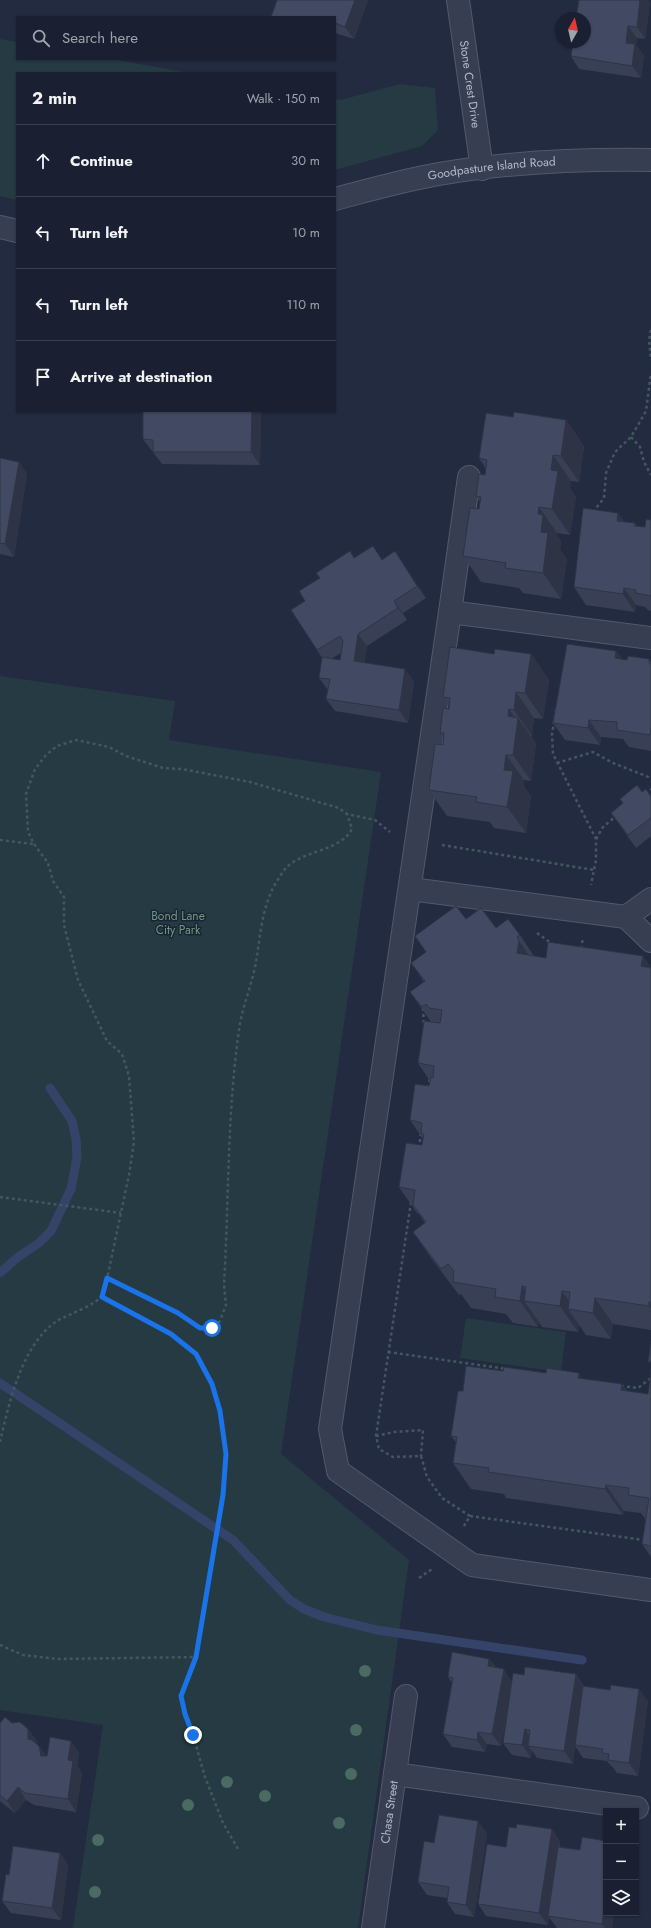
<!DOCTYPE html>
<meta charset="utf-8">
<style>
:root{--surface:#1a2031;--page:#232839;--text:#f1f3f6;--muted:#9fa3ab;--line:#383e4d}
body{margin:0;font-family:Jost,sans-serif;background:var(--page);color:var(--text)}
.controls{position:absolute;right:12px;bottom:12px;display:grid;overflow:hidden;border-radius:0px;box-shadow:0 1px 3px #0004}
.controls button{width:36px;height:36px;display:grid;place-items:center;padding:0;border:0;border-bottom:1px solid var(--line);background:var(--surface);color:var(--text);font:20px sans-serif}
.compass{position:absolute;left:555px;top:12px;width:36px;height:36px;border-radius:50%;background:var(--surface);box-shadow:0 1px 3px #0004;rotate:8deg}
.stop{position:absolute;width:12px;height:12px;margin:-9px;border:3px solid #1a73e8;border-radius:50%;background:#fff}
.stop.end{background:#1a73e8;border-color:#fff;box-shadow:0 1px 4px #0008}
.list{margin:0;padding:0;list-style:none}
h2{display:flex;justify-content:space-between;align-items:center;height:52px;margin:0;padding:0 16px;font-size:17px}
h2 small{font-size:13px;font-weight:400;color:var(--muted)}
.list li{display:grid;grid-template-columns:26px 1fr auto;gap:12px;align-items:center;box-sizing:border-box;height:72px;padding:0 16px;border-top:1px solid var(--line)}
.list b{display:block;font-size:15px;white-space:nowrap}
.list em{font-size:13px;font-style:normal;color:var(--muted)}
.icon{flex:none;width:22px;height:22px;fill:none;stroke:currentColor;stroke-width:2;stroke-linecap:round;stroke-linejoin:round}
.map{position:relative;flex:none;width:651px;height:1928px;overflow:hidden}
.search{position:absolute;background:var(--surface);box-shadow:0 1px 3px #0004;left:16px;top:16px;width:320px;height:44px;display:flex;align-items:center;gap:10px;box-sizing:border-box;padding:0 14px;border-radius:0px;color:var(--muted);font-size:15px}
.panel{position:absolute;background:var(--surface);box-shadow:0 1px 3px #0004;left:16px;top:72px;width:320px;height:340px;border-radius:0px}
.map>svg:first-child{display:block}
.green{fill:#253a42}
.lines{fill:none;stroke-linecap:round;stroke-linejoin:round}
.stream{stroke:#364369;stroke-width:9}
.minor-casing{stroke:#52596b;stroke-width:24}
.tertiary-casing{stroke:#52596b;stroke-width:24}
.path{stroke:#43575f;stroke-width:2.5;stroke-dasharray:3 3;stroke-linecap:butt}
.minor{stroke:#373e51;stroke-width:22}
.tertiary{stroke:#373e51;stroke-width:22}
.tree{fill:#4a6a62}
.wall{fill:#394055;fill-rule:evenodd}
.shaded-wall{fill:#2e3445}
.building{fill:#424a63;stroke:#2e3445}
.route{stroke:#1a73e8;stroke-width:5}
.labels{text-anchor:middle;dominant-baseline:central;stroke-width:3;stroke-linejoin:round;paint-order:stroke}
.street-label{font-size:12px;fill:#b4b9cb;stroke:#1c2336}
.park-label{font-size:12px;fill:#699e7d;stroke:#1c2336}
</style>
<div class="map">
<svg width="651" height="1928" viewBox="0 0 651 1928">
<rect width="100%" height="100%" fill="#232b41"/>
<g class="green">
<path d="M0,39L17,42V59H112L189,73H17V200L0,196Z"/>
<path d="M400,84L435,88L438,130L422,146L335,170V99L340,100Z"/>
<path d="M0,676L175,701L169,740L381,772L281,1454L409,1560L358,1928H73L103,1725L0,1710Z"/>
<path d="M466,1318L566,1332L561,1372L460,1358Z"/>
</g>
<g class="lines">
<g class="stream">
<path d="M0,1273L18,1257L39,1243L51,1231L71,1189L77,1157L76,1139L72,1121L50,1088"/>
<path d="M0,1383L233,1540L290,1600L304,1609L324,1617L377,1630L582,1660"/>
</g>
<g class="minor-casing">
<g id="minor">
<path id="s1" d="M458,0L482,169"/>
<path d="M450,612L469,477"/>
<path d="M651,638L450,612L330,1429L338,1471L472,1565L651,1590"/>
<path d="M410,889L626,917L651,899"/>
<path d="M626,917L651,941"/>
<path d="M395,1774L637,1808"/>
<path id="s2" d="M373,1928L406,1696"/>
</g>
</g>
<g class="tertiary-casing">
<g id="tertiary">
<path id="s3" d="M335,199C369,190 404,180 439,174C508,162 580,159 651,160"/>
<path d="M0,227L17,231"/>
</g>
</g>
<g class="path">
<path d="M651,330L649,340L651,360"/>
<path d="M631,437L640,447L644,462L651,475"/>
<path d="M593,512L604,498L606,473L615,452L631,437L646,411L651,373"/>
<path d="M556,709L552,734L553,754L596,839V860L591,885"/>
<path d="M557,763L593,752L613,763L651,778"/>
<path d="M645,793L651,789"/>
<path d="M596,839L603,827L616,816"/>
<path d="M0,840L33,844"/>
<path d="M442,845L594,870"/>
<path d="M537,933L554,945"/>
<path d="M581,949L583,938"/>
<path d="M423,1008L424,1026"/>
<path d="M428,1088L430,1078"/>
<path d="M419,1148L421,1133"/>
<path d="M0,1197L121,1213"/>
<path d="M411,1202L376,1436L379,1449L393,1457L421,1456L427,1477L442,1498L470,1516L464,1526"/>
<path d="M107,1278L178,1313L200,1328H212L220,1321L226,1305L224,1284C229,1199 227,1114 239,1030C242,1007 252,985 256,962C260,937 262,909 274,886C278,880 283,870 288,866C306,850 340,851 352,829L347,814"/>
<path d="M102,1297L171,1334L196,1354L212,1384L220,1411L226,1454L223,1495L196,1657L181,1696L185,1714L193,1735L205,1777L223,1823L238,1849"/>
<path d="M388,1352L507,1369"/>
<path d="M621,1386L638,1388L651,1378"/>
<path d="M376,1436L394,1432L423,1430L421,1456"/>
<path d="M0,1442C9,1403 22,1344 57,1321C70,1313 96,1306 104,1293L129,1175L134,1142L129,1076L122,1054L107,1041L78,980L64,925V897L53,881L48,863L34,844L28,832L26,794L35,769L46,755L57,746L76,740L109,747L126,756L163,768L182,769L250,782L339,808L347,814L375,820L390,832"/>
<path d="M470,1516L651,1541"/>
<path d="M419,1578L432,1569"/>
<path d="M0,1645L23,1655L58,1659L196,1657"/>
</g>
<use href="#minor" class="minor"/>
<use href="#tertiary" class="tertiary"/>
</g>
<g class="tree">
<circle cx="365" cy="1671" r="6"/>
<circle cx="356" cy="1730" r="6"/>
<circle cx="351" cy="1774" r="6"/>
<circle cx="227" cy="1782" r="6"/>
<circle cx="265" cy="1796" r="6"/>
<circle cx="188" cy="1805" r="6"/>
<circle cx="339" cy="1823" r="6"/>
<circle cx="98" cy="1840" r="6"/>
<circle cx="95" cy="1892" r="6"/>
</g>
<g class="wall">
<path d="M277,0H368L354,39L335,33V17Z"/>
<path d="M579,0H648L650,3L645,39L637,38L636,45L644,56L641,78L579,69L571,56Z"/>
<path d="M261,411L260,465L162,464L143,439Z"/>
<path d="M513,417L566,420L584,446L579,482L571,481L570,488L576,497L570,535L557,533V535L561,541L560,550L567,559L561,599L523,593L519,588L481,582L463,556L479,509L480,502L476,496L485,475L486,469L479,458Z"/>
<path d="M0,458L19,462L27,474L14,557L0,554Z"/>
<path d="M618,513L624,522L635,523L637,526L645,527L651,520V611L648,610L645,607L636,605L635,612L586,605L574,587Z"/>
<path d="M350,551L355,558L382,560L395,551L426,598L403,613L407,620L367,646L364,662L414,681L408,723L335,711L326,699L328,690L319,678L322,658L317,650L305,601L320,578ZM341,653L340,660L331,659Z"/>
<path d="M616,651L622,659L627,660L649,659L651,662V751L629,747L623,739L601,737L600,745L565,740L553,723Z"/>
<path d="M494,654H531L549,680L543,719L534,718L532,736H531L536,744L531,781L524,780V786L531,797L526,833L494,828L490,822L447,816L429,790L443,745L444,738L440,733L449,709V706L443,697Z"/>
<path d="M642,792L651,797V836L636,848L611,813L623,804L620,799Z"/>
<path d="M466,919L520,935L534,956L546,958L643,956L651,968V1330L613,1324L611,1339L586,1335L579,1325L578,1332L542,1327L539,1322L538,1327L513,1323L506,1314L471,1308L461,1294L459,1295L431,1258L413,1232L425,1223L419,1214L417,1213L399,1187L422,1145L423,1139L410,1120L429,1086L430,1081L418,1063L431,1022L410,992L424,982L411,963L426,952L415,936Z"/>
<path d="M503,1371L583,1379L622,1384L627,1391L648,1394L651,1546L646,1520L641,1513L624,1511L623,1515L506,1498L504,1494L471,1489L453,1463L456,1442L451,1436L463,1391Z"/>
<path d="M642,1544L651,1546V1557Z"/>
<path d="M489,1659L496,1667L512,1681L524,1675L576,1674L584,1686L648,1701L638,1776L617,1773L612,1766H611L607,1761L583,1758L575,1746L573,1764L537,1758L532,1751L531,1758L512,1755L503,1743L510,1697L501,1746L487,1744L485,1752L452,1747L443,1734L452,1683L448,1677Z"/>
<path d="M0,1723H12L28,1729L37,1741V1744L47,1756L71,1741L79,1753L77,1766L82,1773L76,1812L34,1805L26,1800L15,1813L0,1801Z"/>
<path d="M516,1828L552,1829L560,1842V1847L580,1850L614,1913L612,1928H557L549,1917L548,1925L486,1916L478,1904L506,1847Z"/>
<path d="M487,1833L474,1917L455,1914L447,1902V1898L427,1895L418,1882L434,1843Z"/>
<path d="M60,1853L68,1865L61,1920L11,1913L2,1901L9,1875Z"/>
</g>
<g class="shaded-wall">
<path d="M355,0H368L354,39L345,27Z"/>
<path d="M640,0H648L650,3L645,39L637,27Z"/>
<path d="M628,26L637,38L636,45L644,56L641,78L632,66L626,43Z"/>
<path d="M252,411H261L260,465L251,452Z"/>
<path d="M566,420L584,446L579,482L561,456Z"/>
<path d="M553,455L571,481L570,488L576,497L570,535L552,509L551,470Z"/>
<path d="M19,462L27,474L14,557L5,544Z"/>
<path d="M539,507L557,533V535L561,541L560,550L567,559L561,599L543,573L541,532L538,514Z"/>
<path d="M618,513L630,530L617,521Z"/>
<path d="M395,551L404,564L426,598L417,586Z"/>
<path d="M624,588L636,605L635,612L623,594Z"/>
<path d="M394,601L403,613L407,620L398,608Z"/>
<path d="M358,634L367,646L363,673L354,661Z"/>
<path d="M616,651L629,669L615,658Z"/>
<path d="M531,654L549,680L543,719L525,693Z"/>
<path d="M405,669L414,681L408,723L399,710Z"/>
<path d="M516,692L534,718L532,736L514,710Z"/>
<path d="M509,709L518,722V718L536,744L531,781L513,755L508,716Z"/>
<path d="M589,720L601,737L600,745L588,728Z"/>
<path d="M506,755L524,780V786L531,797L526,833L507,807L504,770Z"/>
<path d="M519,941L537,967L517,953Z"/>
<path d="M643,956L651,968L641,966Z"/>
<path d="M522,1286L534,1302L524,1301L539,1322L538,1327L520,1301Z"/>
<path d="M562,1291L575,1310L568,1309L579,1325L578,1332L560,1306Z"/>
<path d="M595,1298L613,1324L611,1339L593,1313Z"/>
<path d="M649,1302L651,1304V1309L649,1306Z"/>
<path d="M579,1373L597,1399L578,1378Z"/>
<path d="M622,1384L640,1410L621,1390Z"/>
<path d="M606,1485L624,1511L623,1515L605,1489Z"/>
<path d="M489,1659L498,1671L488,1666Z"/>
<path d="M504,1669L512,1682L501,1746L492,1734Z"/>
<path d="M576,1674L584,1687L575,1745V1746L573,1764L564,1751Z"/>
<path d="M639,1689L648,1701L638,1776L629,1763Z"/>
<path d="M28,1729L37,1741V1752L28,1739Z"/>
<path d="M525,1729L533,1742L528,1746L532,1751L531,1758L522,1745Z"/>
<path d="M478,1732L487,1744L485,1752L477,1740Z"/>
<path d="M71,1741L79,1753L77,1766L82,1773L76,1812L68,1799V1760Z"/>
<path d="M39,1746L48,1758L41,1756Z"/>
<path d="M18,1787L26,1800L15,1813L7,1801Z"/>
<path d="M478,1821L487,1833L474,1917L466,1905Z"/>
<path d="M552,1829L560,1842L549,1916H548L549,1917L548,1925L539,1913Z"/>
<path d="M60,1853L68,1865L61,1920L52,1908Z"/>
<path d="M606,1898V1913H614L612,1928H605L602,1924Z"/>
</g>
<g class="building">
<path d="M277,0H355L345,27L335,23V17H271Z"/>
<path d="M579,0H640L637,27L628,26L626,43L635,44L632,66L571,56L573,42H585V18H576Z"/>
<path d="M143,411H252L251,452H153V440L143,439Z"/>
<path d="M514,412L566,420L561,456L553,455L551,470L558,471L552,509L539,507L538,514L543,515L541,532L548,533L543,573L505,568L506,563L463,556L470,508L479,509L481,497L476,496L479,474L485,475L487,460L479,458L486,413L513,417Z"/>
<path d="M0,458L19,462L5,544L0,543Z"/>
<path d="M583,508L618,513L617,521L635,523L634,526L645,527L646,519L651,520V596L636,593V590L624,588L623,594L574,587Z"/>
<path d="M373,546L382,560L395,551L417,586L394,601L398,608L358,634L354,661L405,669L399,710L326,699L330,679L319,678L322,657L340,660L343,641L340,636L317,650L291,610L305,601L299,591L320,578L316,573L350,551L354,558Z"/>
<path d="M567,644L616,651L615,658L627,660L628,656L649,659V663L651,664V728L650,735L617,730V722L589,720L588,728L553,723Z"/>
<path d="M450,647L494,654L495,649L531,654L525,693L516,692L514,710L509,709L508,716L518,718L513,755H506L504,770L513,771L507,807L476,802L477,797L429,790L435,744L443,745L444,733H440L443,708L449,709L450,698L443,697Z"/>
<path d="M637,785L642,792L646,789L651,797V818L628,835L611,813L623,803L620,799Z"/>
<path d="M456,906L466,919L481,908L496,928L508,919L520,935L517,937L519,941L517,953L546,958L548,942L643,956L641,966L651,968V1302H649V1306L595,1298L593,1313L568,1309L570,1292L562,1291L560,1306L524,1301L526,1287L522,1286L520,1301L495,1297L496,1289L453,1282L454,1271L448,1264L441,1269L413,1232L426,1222L413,1205L415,1190L399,1187L406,1143L422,1145L424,1134H421L422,1123L410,1120L415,1084L429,1086L431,1077L433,1078L434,1066L418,1063L424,1021L440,1023L442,1010L429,1008L426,1004L422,1007L410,992L425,981L411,963L426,952L415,936Z"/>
<path d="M651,1341V1362H648Z"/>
<path d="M466,1366L503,1371L504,1367L546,1373L547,1368L579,1373L578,1378L622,1384L621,1390L648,1394L651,1370V1546L642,1544L649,1498L628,1495L629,1488L606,1485L605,1489L488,1472L489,1468L453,1463L457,1437L451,1436L458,1391H463Z"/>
<path d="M452,1652L489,1659L488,1666L504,1669L492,1734L478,1732L477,1740L443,1734L453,1678L448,1677Z"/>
<path d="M525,1667L576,1674L564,1751L528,1746L530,1730L525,1729L522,1745L503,1743L513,1673L524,1675Z"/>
<path d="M611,1685L639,1689L629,1763L608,1760L609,1754L602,1753L603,1749L575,1745L583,1686L610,1690Z"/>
<path d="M5,1717L12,1723L20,1722L28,1729V1739L32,1740L39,1746L41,1756H47L50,1737L71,1741L68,1760L73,1761L68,1799L25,1793L18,1787L7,1801L0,1795V1723Z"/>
<path d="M439,1815L478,1821L466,1905L447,1902L449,1887L418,1882L424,1841L434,1843Z"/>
<path d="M517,1824L552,1829L539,1913L478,1904L487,1844L506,1847L509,1827L516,1828Z"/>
<path d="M582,1837L606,1841V1898L602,1924L548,1916L558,1847L580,1850Z"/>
<path d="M13,1846L60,1853L52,1908L2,1901L6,1874L9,1875Z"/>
</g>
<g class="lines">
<path class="route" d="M193,1735L185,1714L181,1696L196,1657L223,1495L226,1454L220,1411L212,1384L196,1354L171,1334L102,1297L107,1278L178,1313L200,1328H212"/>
</g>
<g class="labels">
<g class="street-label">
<text stroke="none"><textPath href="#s1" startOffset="85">Stone Crest Drive</textPath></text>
<text stroke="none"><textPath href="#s3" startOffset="160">Goodpasture Island Road</textPath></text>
<text stroke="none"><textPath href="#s2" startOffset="117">Chasa Street</textPath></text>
</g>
<g class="park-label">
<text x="178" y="916">Bond Lane<tspan x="178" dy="14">City Park</tspan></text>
</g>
</g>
</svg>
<div class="controls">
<button>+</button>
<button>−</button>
<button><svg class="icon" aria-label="layers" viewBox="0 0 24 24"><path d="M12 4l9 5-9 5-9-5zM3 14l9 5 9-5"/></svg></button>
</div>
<svg class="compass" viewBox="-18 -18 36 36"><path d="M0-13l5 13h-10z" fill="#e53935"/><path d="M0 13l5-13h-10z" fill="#9fa3ab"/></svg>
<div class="stop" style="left:212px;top:1328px"></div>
<div class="stop end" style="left:193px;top:1735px"></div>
<div class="search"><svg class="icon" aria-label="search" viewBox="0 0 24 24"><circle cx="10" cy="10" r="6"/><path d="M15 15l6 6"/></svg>Search here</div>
<section class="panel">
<h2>2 min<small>Walk · 150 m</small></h2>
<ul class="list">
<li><svg class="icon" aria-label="ahead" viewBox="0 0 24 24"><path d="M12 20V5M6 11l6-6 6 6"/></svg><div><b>Continue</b></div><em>30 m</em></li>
<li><svg class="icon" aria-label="left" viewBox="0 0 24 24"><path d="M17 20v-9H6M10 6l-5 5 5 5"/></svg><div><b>Turn left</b></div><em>10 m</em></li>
<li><svg class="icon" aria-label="left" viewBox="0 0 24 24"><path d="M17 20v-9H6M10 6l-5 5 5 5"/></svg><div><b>Turn left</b></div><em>110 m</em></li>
<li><svg class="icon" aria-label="arrive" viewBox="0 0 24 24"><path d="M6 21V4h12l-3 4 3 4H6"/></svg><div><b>Arrive at destination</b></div></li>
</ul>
</section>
</div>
